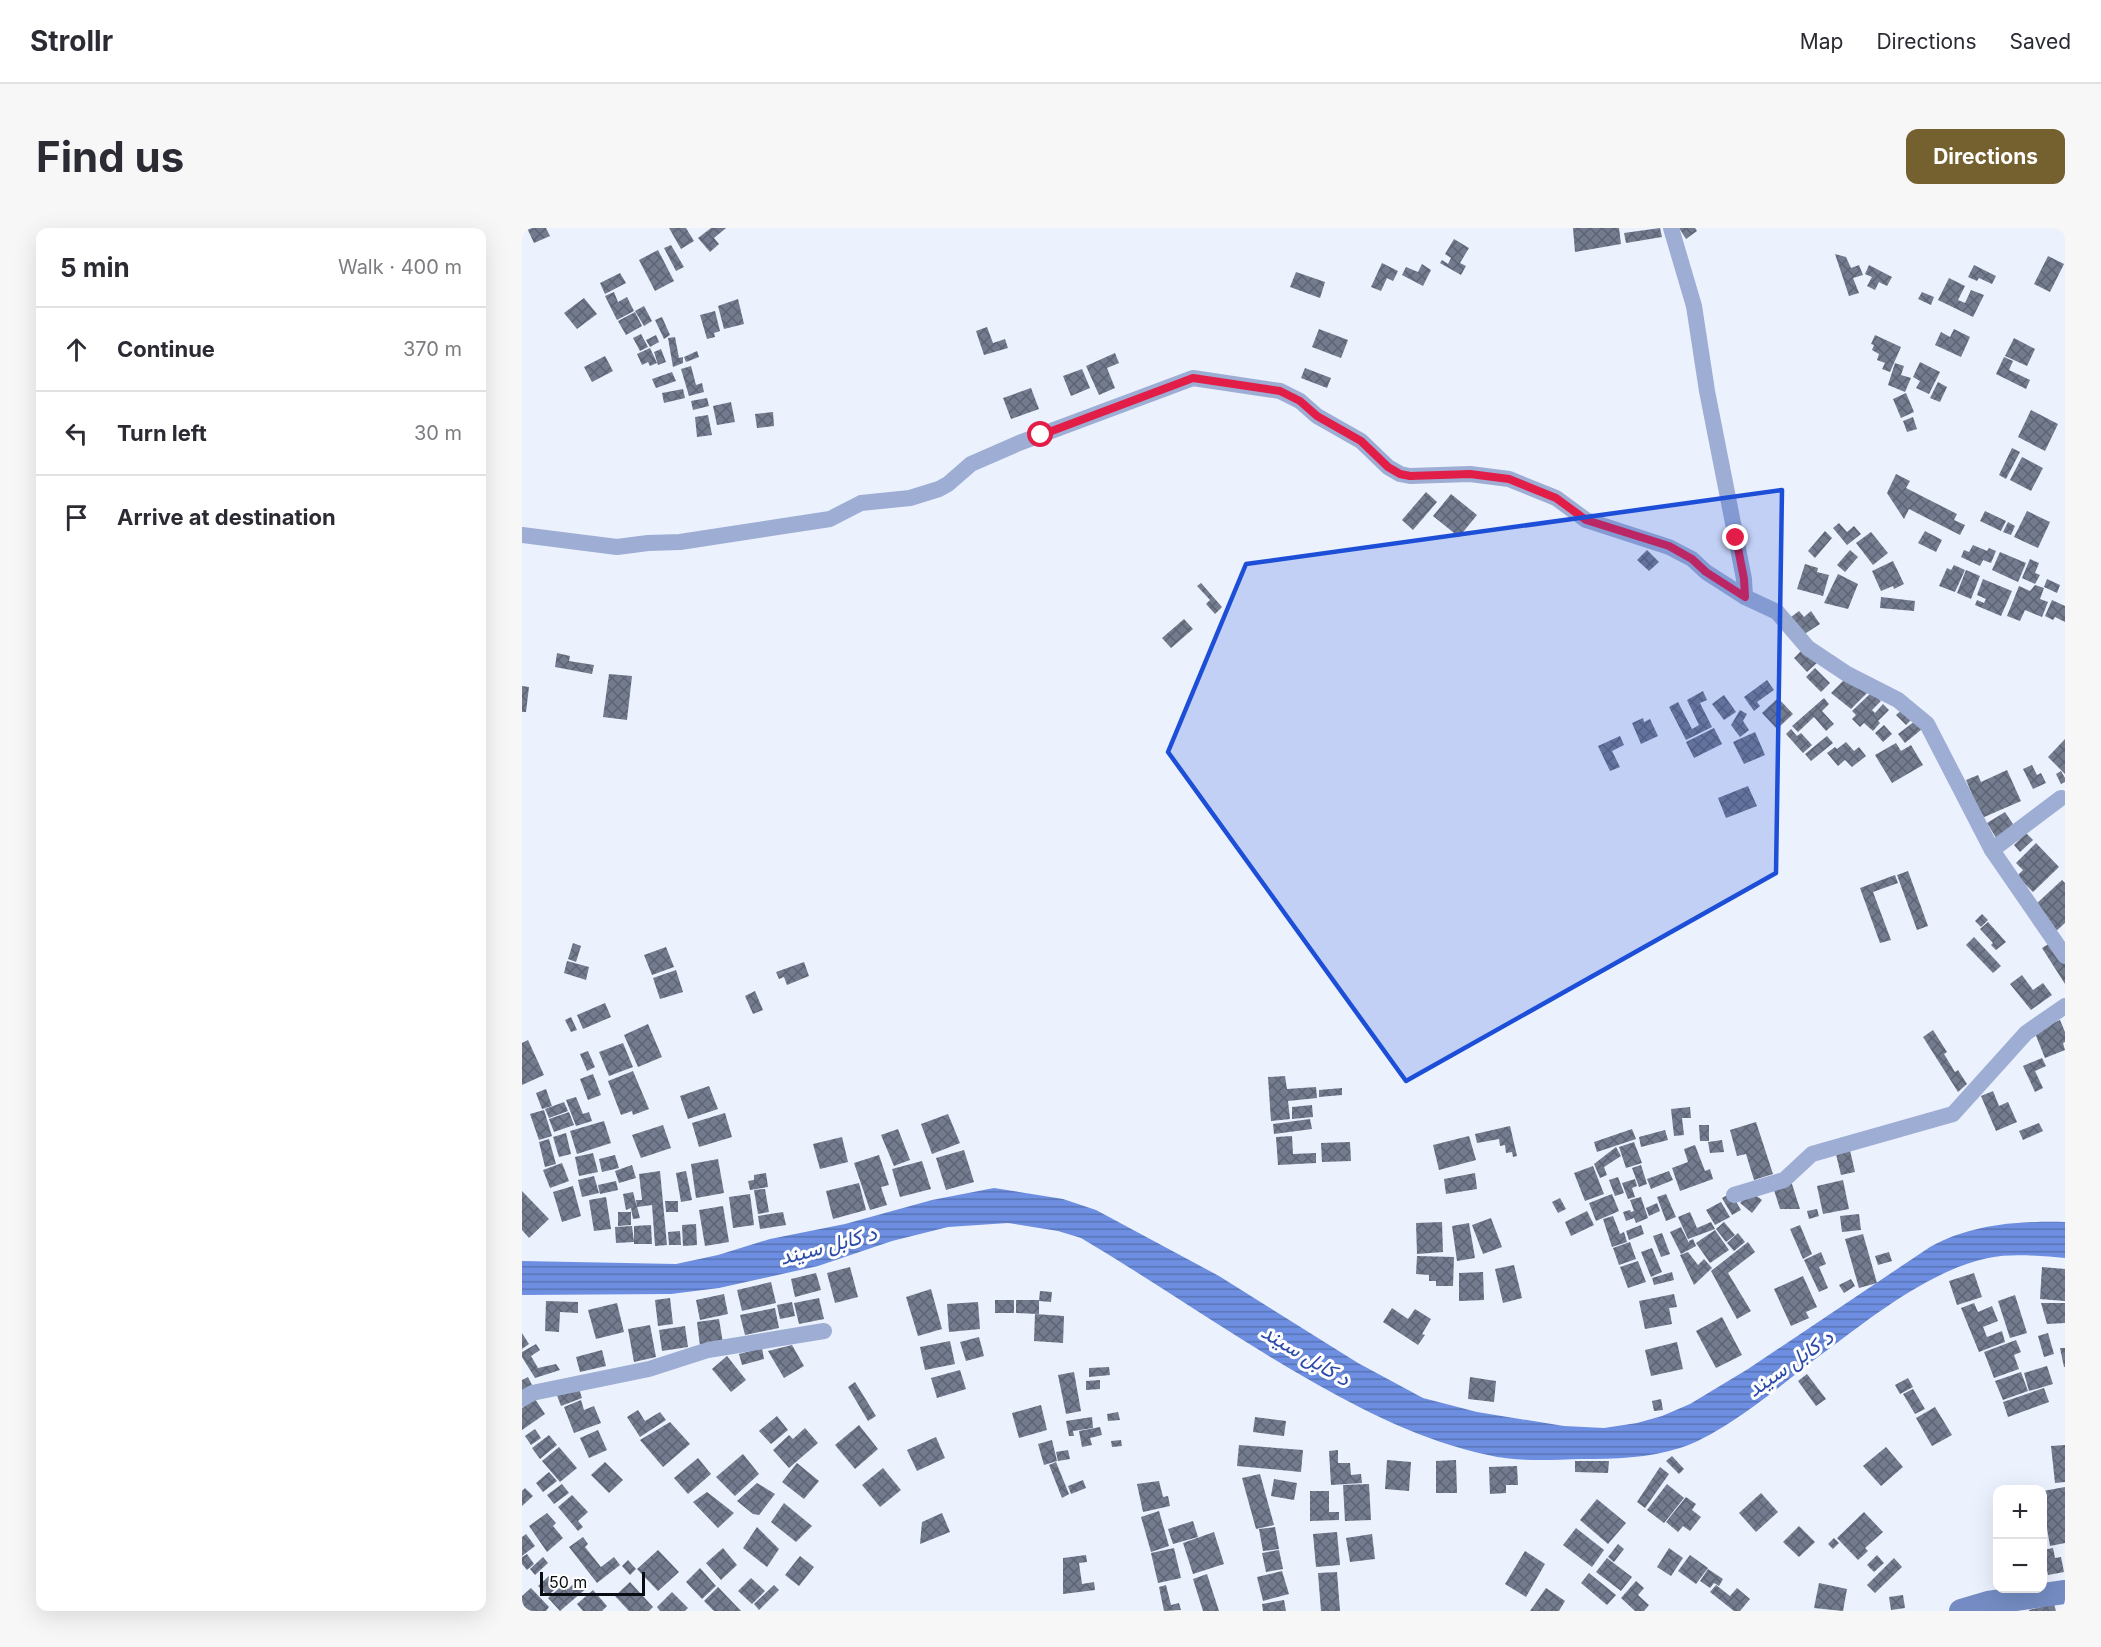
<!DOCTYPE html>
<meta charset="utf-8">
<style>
:root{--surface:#fff;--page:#f7f7f7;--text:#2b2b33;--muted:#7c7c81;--line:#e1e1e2;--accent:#75602f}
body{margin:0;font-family:Inter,Vazirmatn,sans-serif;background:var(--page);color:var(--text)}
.controls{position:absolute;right:18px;bottom:18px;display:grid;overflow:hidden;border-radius:12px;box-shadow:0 6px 24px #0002}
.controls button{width:54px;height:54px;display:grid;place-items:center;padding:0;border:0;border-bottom:2px solid var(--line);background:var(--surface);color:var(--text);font:30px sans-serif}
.scale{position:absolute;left:18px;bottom:15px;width:105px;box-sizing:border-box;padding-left:6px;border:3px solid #090c12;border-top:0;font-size:16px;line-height:21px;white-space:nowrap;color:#090c12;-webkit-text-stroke:4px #fefefe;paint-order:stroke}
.stop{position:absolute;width:18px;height:18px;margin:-14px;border:4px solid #e11d48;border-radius:50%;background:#fff}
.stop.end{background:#e11d48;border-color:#fff;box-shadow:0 2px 6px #0008}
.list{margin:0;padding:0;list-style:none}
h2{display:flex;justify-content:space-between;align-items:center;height:78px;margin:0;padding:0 24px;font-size:26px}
h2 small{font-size:20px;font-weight:400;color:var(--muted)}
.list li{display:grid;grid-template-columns:39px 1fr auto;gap:18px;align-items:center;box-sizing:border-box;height:84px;padding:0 24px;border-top:2px solid var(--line)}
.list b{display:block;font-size:22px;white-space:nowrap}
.list em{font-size:20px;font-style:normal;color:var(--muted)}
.icon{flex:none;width:33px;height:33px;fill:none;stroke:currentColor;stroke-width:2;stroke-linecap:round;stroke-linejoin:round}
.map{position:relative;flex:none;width:1543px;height:1383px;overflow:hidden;border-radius:12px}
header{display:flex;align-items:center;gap:36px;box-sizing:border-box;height:84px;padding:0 30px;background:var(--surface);border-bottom:2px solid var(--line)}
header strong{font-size:28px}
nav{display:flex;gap:33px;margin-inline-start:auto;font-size:21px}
.intro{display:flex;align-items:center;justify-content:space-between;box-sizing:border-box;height:144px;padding:0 36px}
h1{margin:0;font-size:42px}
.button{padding:15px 27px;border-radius:12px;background:var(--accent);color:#fff;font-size:21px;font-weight:700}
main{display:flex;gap:36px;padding:0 36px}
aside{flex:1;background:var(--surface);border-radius:12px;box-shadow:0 6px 24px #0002}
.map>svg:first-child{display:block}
.water{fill:url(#water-rules)}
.building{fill:url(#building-cross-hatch)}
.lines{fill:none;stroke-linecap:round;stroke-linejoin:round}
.minor{stroke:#9dadd3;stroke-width:16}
.secondary{stroke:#748cc3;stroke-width:24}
.route{stroke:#e11d48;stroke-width:8}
.marked{fill:#1d4ed8;fill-opacity:0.2;stroke:#1d4ed8;stroke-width:4.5;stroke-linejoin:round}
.labels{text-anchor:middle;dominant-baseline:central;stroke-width:6;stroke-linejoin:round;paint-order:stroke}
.water-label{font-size:21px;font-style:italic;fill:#2b4aaa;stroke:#fefefe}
</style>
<header>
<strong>Strollr</strong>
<nav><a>Map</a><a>Directions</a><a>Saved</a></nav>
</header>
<div class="intro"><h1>Find us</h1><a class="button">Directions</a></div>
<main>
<aside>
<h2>5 min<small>Walk · 400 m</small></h2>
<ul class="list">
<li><svg class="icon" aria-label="ahead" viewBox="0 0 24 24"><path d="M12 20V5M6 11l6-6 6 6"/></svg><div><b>Continue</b></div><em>370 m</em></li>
<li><svg class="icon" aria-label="left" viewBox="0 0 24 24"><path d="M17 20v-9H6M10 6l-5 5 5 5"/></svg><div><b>Turn left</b></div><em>30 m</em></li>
<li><svg class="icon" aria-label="arrive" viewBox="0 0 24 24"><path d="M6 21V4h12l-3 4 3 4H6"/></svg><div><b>Arrive at destination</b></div></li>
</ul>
</aside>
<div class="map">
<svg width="1543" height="1383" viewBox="0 0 1543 1383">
<defs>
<pattern id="water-rules" width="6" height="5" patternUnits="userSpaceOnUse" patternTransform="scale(1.5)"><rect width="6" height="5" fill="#6e8fe1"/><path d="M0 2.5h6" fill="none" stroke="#5973b5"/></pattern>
<pattern id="building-cross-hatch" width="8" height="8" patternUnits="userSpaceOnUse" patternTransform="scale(1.5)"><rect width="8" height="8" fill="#737b8e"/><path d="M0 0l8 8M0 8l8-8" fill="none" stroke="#5d6373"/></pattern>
</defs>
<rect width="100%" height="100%" fill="#ebf1fd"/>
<path class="water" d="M472,960L541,971L574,982L697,1048L836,1135L901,1170L955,1184L1042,1198L1082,1200L1115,1195L1140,1188L1168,1176L1226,1141L1408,1019C1450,996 1495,993 1543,994V1030C1518,1028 1490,1025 1466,1030C1409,1042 1351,1088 1304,1123C1263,1153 1206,1204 1158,1220C1127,1230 1092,1231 1059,1231C1028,1232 996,1234 966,1227C900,1213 842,1183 784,1150C707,1106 635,1055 559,1010L536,1003L486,995L426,999L370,1013L296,1038L197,1060L149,1066L0,1067V1033L154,1036L196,1027L248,1011L323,996L410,972Z"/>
<g class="building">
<path d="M5,0H24L28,8L12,15Z"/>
<path d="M147,0H164L172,13L159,21Z"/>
<path d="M189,0H204L192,10L197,16L188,24L176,10Z"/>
<path d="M1051,0H1097L1099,16L1053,24Z"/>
<path d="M1138,0L1140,9L1104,15L1102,5Z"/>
<path d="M1157,0H1173L1175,3L1164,11Z"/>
<path d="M932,11L947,20L938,35L944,38L939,47L918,35L920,32L926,36L929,30L923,26Z"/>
<path d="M149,17L162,39L154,43L142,20Z"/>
<path d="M136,22L152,53L133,63L117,32Z"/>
<path d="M1313,26L1324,29L1329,40L1337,37L1341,47L1331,50L1337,65L1327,68Z"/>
<path d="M1526,28L1542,36L1528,64L1512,56Z"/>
<path d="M860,35L876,43L871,53L865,50L859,63L849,59Z"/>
<path d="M900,36L909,42L901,58L880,47L884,39L896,44Z"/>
<path d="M1347,37L1370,49L1365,58L1357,54L1353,62L1345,58L1350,49L1343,46Z"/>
<path d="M1452,37L1474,48L1470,56L1457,50L1455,53L1446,49Z"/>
<path d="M774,44L803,54L798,70L768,59Z"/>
<path d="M98,45L104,55L83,66L78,55Z"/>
<path d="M1427,50L1443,58L1436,72L1443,75L1449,62L1462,67L1451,89L1416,72Z"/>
<path d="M92,64L96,74L105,69L112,83L95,92L83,68Z"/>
<path d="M1400,64L1412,69L1409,77L1396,71Z"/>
<path d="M62,70L75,86L55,101L42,85Z"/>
<path d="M216,71L222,96L202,101L196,78Z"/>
<path d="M122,78L130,93L122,98L113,83Z"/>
<path d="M193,83L198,103L192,105L193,109L185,111L178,87Z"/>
<path d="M113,84L120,98L104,107L96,93Z"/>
<path d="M140,89L148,107L142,111L133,92Z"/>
<path d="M465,99L471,115L483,111L486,120L462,127L454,103Z"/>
<path d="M797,101L826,112L819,130L790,119Z"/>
<path d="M1432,101L1448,109L1439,129L1413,117L1419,104L1428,109Z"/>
<path d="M119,106L126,119L118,123L111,110Z"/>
<path d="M134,107L137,114L128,119L124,112Z"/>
<path d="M1353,107L1379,119L1368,144L1360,141L1363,135L1355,132L1357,126L1350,122L1352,117L1349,116Z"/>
<path d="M153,109L157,130L161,129V135L151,139L146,110Z"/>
<path d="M1492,110L1513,121L1505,138L1483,128Z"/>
<path d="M128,120L135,135L128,138L126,134L120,137L115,126Z"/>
<path d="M139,121L144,134L136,137L132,124Z"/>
<path d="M175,123L177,129L164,134L162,129Z"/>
<path d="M593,125L597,135L585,140L593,160L577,167L564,138Z"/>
<path d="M83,128L91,143L70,154L62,139Z"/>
<path d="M1482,129L1491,133L1487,142L1508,152L1504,161L1474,146Z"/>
<path d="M1398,134L1418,144L1407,166L1394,160L1398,153L1391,149Z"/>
<path d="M1373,135L1382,138L1379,147L1389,150L1383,164L1366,157Z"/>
<path d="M169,138L174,157L180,155L182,164L167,168L159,141Z"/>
<path d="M783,140L809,150L805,160L779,150Z"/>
<path d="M560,141L568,160L549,168L541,148Z"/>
<path d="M150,144L154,153L134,160L130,151Z"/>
<path d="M1416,154L1425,159L1418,174L1408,170Z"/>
<path d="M509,160L517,181L489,191L481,170Z"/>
<path d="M161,161L163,170L142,175L140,165Z"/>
<path d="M1384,165L1392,184L1379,190L1371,171Z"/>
<path d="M185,170L187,178L171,182L169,173Z"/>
<path d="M209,174L213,194L195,197L191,178Z"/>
<path d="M1509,182L1536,196L1523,223L1496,209Z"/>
<path d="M251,184L252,198L235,200L233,186Z"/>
<path d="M186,187L190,207L175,209L173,189Z"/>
<path d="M1391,189L1395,201L1385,204L1381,193Z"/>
<path d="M1490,220L1498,224L1484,251L1477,247Z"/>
<path d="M1500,229L1521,240L1509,263L1488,252Z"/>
<path d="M1374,246L1388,253L1384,260L1435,286L1432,292L1443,297L1438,307L1387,281L1382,291L1365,265Z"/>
<path d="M904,264L915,274L891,302L880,292Z"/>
<path d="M929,266L955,287L937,309L911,288Z"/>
<path d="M1463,283L1484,293L1479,303L1458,293Z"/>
<path d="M1505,283L1528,294L1516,320L1492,309Z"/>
<path d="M1486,294L1493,298L1489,307L1481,304Z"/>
<path d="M1317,295L1325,304L1332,298L1339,306L1325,317L1311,300Z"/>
<path d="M1303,303L1310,310L1293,330L1286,323Z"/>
<path d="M1403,303L1420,312L1414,324L1396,315Z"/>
<path d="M1349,304L1366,325L1351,337L1334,315Z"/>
<path d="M1451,317L1465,323L1467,320L1474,323L1469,335L1461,332L1458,338L1439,329L1442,322L1447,324Z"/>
<path d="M1125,322L1137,334L1127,343L1115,332Z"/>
<path d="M1328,322L1336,329L1323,344L1315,337Z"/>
<path d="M1478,324L1504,335L1496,354L1470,342Z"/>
<path d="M1508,331L1517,335L1513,345L1518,347L1513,356L1500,350Z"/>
<path d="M1371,333L1382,356L1372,361L1371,358L1359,363L1350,343Z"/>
<path d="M1283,336L1296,340L1295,344L1307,347L1301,368L1275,361Z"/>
<path d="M1432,337L1443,342L1433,364L1417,358L1425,340L1429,342Z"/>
<path d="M1444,342L1458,348L1449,371L1435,365Z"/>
<path d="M1316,346L1336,356L1326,381L1302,375Z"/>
<path d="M1461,351L1490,363L1479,388L1453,377L1455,372L1462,375L1464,371L1455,367Z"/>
<path d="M1525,351L1538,357L1535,365L1522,359Z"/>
<path d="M679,355L700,379L693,386L684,376L688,372L675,358Z"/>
<path d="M1513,357L1522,360L1518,371L1526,374L1520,389L1503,382L1498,393L1485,388L1497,358L1508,363Z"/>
<path d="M1359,369L1393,373L1392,383L1358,380Z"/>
<path d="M1530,372L1543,378V394L1533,389L1531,392L1523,388Z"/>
<path d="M1277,383L1282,389L1289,383L1298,396L1281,407L1269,389Z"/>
<path d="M662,391L671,401L649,420L640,410Z"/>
<path d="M1282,420L1296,434L1285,444L1272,430Z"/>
<path d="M35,425L48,428L47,433L72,437L70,446L33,439Z"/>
<path d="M1293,440L1308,455L1299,464L1284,449Z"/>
<path d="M87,446L110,448L105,492L81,489Z"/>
<path d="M1324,450L1347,463L1329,481L1309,465Z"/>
<path d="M1245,452L1252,462L1235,474L1238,478L1232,483L1222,469Z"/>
<path d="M0,458L7,459L4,484H0Z"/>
<path d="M1181,463L1185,472L1178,475L1190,499L1164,512L1147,479L1156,474L1170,501L1177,497L1165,472Z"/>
<path d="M1350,464L1359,473L1350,482L1353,485L1361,476L1367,482L1356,493L1358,495L1351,503L1342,495L1338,499L1330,491L1334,487L1330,483Z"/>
<path d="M1202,467L1214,484L1202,492L1190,476Z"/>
<path d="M1256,470L1271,486L1255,501L1240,485Z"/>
<path d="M1302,470L1307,476L1300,483L1312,496L1304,503L1292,489L1276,504L1270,498Z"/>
<path d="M1381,481L1390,491L1384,497L1374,487Z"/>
<path d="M1218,482L1225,486L1221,493L1227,502L1218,509L1209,497Z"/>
<path d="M1121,490L1122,494L1128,491L1136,508L1119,516L1110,495Z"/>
<path d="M1393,493L1400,501L1383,515L1376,506Z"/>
<path d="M1362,497L1370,506L1361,514L1353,505Z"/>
<path d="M1192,500L1200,516L1172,530L1164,514Z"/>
<path d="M1269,501L1275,508L1279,505L1290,517L1281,525L1264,506Z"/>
<path d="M1233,504L1243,527L1222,536L1211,514Z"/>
<path d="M1098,508L1102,517L1090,523L1098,539L1088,543L1076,518Z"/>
<path d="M1305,508L1311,515L1289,533L1283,526Z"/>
<path d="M1543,511V546L1526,529Z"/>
<path d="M1324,514L1332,523L1337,519L1344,528L1330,539L1323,532L1316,538L1305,525L1313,519L1315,521Z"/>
<path d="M1374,515L1379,523L1389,517L1401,537L1370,555L1353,527Z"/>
<path d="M1510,537L1515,547L1519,545L1524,555L1511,561L1501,541Z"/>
<path d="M1485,542L1499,573L1460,590L1444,552L1456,547L1459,554Z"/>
<path d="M1539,543L1543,550V554L1539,556L1534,546Z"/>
<path d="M1226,558L1235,578L1204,590L1196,570Z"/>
<path d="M1483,584L1491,596L1476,613L1465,595Z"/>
<path d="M1504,605L1511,612L1498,624L1492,617Z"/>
<path d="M1514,615L1537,639L1511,664L1495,648L1501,642L1494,635Z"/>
<path d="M1386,643L1406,698L1395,702L1375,647Z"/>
<path d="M1373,647L1376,655L1351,664L1369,712L1358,715L1338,660Z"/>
<path d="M1540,652L1543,655V695L1533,704L1513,677Z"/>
<path d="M1460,686L1466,692L1459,699L1453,693Z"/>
<path d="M1466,694L1484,714L1474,722L1469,717L1471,715L1458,701Z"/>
<path d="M1452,709L1479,738L1471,745L1444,717Z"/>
<path d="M1531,713L1543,732V756L1520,720Z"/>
<path d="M51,715L59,718L54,734L46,731Z"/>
<path d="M144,719L152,739L130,747L122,727Z"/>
<path d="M45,733L67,739L64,752L42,745Z"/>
<path d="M282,734L287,748L265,757L262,749L257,751L254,744Z"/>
<path d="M154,742L161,764L138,771L131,750Z"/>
<path d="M1500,747L1511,762L1521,755L1530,767L1509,782L1488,756Z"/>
<path d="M233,763L241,782L231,786L223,768Z"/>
<path d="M83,775L89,789L61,801L55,787Z"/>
<path d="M49,789L55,802L49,804L43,792Z"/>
<path d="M1538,792L1543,804V814L1541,815L1543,822L1523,830L1512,803Z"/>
<path d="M126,796L140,829L116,839L102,807Z"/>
<path d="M1411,802L1425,824L1422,826L1433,844L1436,842L1445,856L1436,864L1401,809Z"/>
<path d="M6,812L22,847L0,857V815Z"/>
<path d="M101,815L111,839L87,848L77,824Z"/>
<path d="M66,823L73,839L65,843L58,826Z"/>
<path d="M1520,830L1524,838L1513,843L1521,860L1513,864L1501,838Z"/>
<path d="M111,843L127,881L111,887L110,883L99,887L86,853Z"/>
<path d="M71,846L79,867L66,872L58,851Z"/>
<path d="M763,848L765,861L794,859L795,870L766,873L768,891L749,893L746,849Z"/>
<path d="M187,858L196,881L166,891L158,868Z"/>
<path d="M820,860V867L797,869V862Z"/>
<path d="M24,861L30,878L20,881L14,865Z"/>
<path d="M1471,863L1477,878L1486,874L1495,894L1474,903L1459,868Z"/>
<path d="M54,869L61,886L67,884L70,893L54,898L44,872Z"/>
<path d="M42,874L46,883L27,890L23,881Z"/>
<path d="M790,877L791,889L770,891V879Z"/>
<path d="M1168,879L1169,890H1160L1162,907L1152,908L1149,881Z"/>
<path d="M22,882L30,908L17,912L8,886Z"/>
<path d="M47,884L52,897L32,904L27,891Z"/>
<path d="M203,885L210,909L177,919L170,895Z"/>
<path d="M426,886L438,915L410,926L399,896Z"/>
<path d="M788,891L790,901L752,906L751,896Z"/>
<path d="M82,893L89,915L55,926L48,903Z"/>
<path d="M1234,894L1251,946L1232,952L1224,926L1215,928L1208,902Z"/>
<path d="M1517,895L1521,903L1501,912L1497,903Z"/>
<path d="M141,897L149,920L119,930L110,907Z"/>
<path d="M1177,897H1187V913H1178Z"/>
<path d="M988,898L995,928L991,929L990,924L984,925L983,917L978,918L977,911L955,915L953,906Z"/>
<path d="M376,901L388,932L372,938L359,907Z"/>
<path d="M1110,901L1114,911L1075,924L1072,914Z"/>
<path d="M1143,902L1146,912L1119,919L1117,909Z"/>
<path d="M44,905L49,926L37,929L31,909Z"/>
<path d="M770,908L771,926L794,925V935L756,937L754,909Z"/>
<path d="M947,908L954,932L917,942L911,917Z"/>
<path d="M320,909L326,934L298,941L291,916Z"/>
<path d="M27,911L34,936L23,939L17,914Z"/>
<path d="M1200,912L1202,924L1188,925L1186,914Z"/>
<path d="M828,914L829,933L800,934L799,915Z"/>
<path d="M1112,914L1120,935L1104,940L1097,919Z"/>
<path d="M1173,917L1183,943L1188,941L1191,951L1158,963L1150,940L1166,934L1162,921Z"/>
<path d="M1327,918L1333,944L1319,947L1313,922Z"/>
<path d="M1094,919L1099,928L1082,939L1085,947L1078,950L1072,936Z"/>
<path d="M442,922L452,954L424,962L414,930Z"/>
<path d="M71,925L76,944L57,948L53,929Z"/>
<path d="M93,927L97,940L80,944L77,931Z"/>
<path d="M357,927L367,957L359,959L365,977L348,982L332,935Z"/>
<path d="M196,931L202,965L174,970L169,936Z"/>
<path d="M400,933L409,961L378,969L370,941Z"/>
<path d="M40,935L47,953L28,960L21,942Z"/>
<path d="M110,937L114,950L97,955L93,943Z"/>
<path d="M1119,937L1125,956L1117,959L1110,940Z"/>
<path d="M1071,938L1082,966L1063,973L1052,945Z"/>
<path d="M138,943L145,1017L133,1018L130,977L115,979L114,972H120L117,946Z"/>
<path d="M164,943L170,972L159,974L154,945Z"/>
<path d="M1147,943L1151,952L1129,961L1125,951Z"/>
<path d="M244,945L246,959L228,962L226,953L232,952V947Z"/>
<path d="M953,945L955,961L924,966L922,951Z"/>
<path d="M72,948L77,965L60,969L56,952Z"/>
<path d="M1096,949L1102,965L1093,968L1087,952Z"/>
<path d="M1113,951L1115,958L1110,960L1113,969L1106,971L1100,955Z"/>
<path d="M1321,952L1327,981L1301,986L1295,958Z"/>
<path d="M94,953L96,962L78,966L76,957Z"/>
<path d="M1269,953L1278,981H1258L1251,959Z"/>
<path d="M337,955L344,982L311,991L304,963Z"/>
<path d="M51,958L59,988L40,994L31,964Z"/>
<path d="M243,961L247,984L236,986L232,962Z"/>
<path d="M0,963L27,991L7,1010L0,1002Z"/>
<path d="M1228,963L1240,972L1230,985L1218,975Z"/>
<path d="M111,964L118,990L111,991L109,980L104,982L101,966Z"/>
<path d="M1209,965L1219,982L1210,987L1200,970Z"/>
<path d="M228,966L232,997L211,1000L207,969Z"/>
<path d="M1090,966L1097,983L1074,993L1067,975Z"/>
<path d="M1144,966L1154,989L1144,993L1135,969Z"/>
<path d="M84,969L89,1001L72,1003L67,972Z"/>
<path d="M1119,969L1126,990L1114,995L1112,990L1104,993L1101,984L1108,982L1109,984L1112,983L1108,972Z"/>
<path d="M1038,970L1044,981L1036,985L1030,974Z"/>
<path d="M143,973H156V984H144Z"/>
<path d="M1199,974L1208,989L1193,997L1184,982Z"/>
<path d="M1135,975L1138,983L1127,988L1124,980Z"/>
<path d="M201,978L207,1014L183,1018L177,982Z"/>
<path d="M1295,981L1297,988L1287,991L1285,983Z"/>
<path d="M1065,983L1072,997L1049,1008L1043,994Z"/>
<path d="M96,984H109V997L96,998Z"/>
<path d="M261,984L264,997L238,1001L236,988Z"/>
<path d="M1168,984L1175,1000L1189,994L1193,1001L1166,1011L1156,989Z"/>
<path d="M1337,986L1339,1002L1320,1004L1318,988Z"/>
<path d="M1091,988L1098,1006L1102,1004L1105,1014L1090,1019L1081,991Z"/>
<path d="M969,990L980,1019L961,1026L950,997Z"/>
<path d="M920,994L921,1024L895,1026L894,995Z"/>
<path d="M1202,994L1213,1007L1204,1014L1194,1001Z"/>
<path d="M947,995L953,1030L935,1033L930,998Z"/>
<path d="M174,996L175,1017L161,1018L160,997Z"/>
<path d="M129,997L130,1016H112V998Z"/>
<path d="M1119,997L1122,1006L1107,1012L1104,1003Z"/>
<path d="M1278,997L1290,1026L1281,1031L1268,1001Z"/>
<path d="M110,998L112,1014L94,1015L93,999Z"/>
<path d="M1159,999L1167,1015V1013L1171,1011L1174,1018L1159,1026L1148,1004Z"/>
<path d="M1193,1002L1207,1022L1188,1035L1174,1015Z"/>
<path d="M158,1003L159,1017H147L146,1004Z"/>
<path d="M1140,1005L1148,1026L1139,1029L1131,1008Z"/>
<path d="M1216,1005L1223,1014L1212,1023L1205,1015Z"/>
<path d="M1341,1006L1355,1055L1337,1060L1323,1011Z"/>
<path d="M1108,1014L1114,1031L1097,1037L1091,1020Z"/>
<path d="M1226,1014L1233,1024L1206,1045L1229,1083L1215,1091L1189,1043Z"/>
<path d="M1130,1020L1140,1044L1129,1049L1119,1024Z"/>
<path d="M1166,1024L1176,1037L1182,1031L1190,1040L1172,1057L1158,1027Z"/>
<path d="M1299,1024L1304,1036L1297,1039L1306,1060L1297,1064L1282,1032Z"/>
<path d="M1367,1024L1370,1033L1356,1037L1353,1028Z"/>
<path d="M895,1028L932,1029L931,1058H914V1053H907V1047L894,1046Z"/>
<path d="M1116,1033L1124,1054L1106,1060L1098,1039Z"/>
<path d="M992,1037L1000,1070L981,1075L973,1041Z"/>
<path d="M328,1039L336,1069L313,1075L305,1045Z"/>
<path d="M1520,1039L1543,1041V1073L1518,1071Z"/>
<path d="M961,1044L962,1072L937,1073V1045Z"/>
<path d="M1150,1044L1152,1052L1132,1057L1130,1050Z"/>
<path d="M294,1045L299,1062L273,1069L269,1051Z"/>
<path d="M1452,1045L1460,1069L1435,1077L1427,1053Z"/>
<path d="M1281,1048L1295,1079L1284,1084L1287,1090L1269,1098L1252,1061Z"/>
<path d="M1329,1051L1333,1058L1322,1065L1317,1057Z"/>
<path d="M249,1054L254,1075L220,1083L215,1062Z"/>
<path d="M409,1061L420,1101L396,1108L384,1069Z"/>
<path d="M518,1063L530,1064L529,1074L517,1073Z"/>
<path d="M202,1066L206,1086L178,1092L174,1072Z"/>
<path d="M1152,1066L1155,1079L1147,1080L1150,1096L1123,1101L1117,1073Z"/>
<path d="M1493,1067L1505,1105L1488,1110L1476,1073Z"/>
<path d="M148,1070L151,1096L136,1098L133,1072Z"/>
<path d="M297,1070L302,1091L277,1096L272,1075Z"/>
<rect x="473" y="1072" width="19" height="13"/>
<path d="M494,1072H517V1086L494,1085Z"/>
<path d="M24,1073L56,1074V1085L38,1084L37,1104L23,1103Z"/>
<path d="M270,1074L273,1088L258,1091L255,1077Z"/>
<path d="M456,1074L458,1101L427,1104L425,1076Z"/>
<path d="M95,1075L102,1104L74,1111L66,1082Z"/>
<path d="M1452,1075L1456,1084L1470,1078L1476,1093L1461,1099L1465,1109L1480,1103L1483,1114L1457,1124L1439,1080Z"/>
<path d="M1519,1075H1543V1095L1525,1096Z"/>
<path d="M253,1080L257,1100L223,1107L218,1087Z"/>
<path d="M870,1080L886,1091L893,1081L909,1091L900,1106L903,1107L896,1117L861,1094Z"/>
<path d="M513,1086L542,1088L541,1115L512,1113Z"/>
<path d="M1200,1089L1220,1127L1194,1140L1174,1103Z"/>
<path d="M197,1091L201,1115L178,1118L175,1094Z"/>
<path d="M128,1097L134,1129L112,1134L106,1101Z"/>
<path d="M163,1098L166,1119L140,1123L137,1102Z"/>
<path d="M0,1105L7,1116L0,1121Z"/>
<path d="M1526,1105L1532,1126L1522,1129L1516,1108Z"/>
<path d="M457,1109L462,1128L444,1133L438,1114Z"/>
<path d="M1494,1112L1499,1124L1492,1127L1497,1141L1472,1150L1462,1124Z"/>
<path d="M428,1113L433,1136L403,1142L398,1119Z"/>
<path d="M1155,1114L1161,1141L1129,1148L1123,1122Z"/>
<path d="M14,1116L18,1122L9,1128L16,1140L34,1136L38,1142L13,1150L0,1129V1124Z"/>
<path d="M270,1117L282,1138L262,1150L246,1123Z"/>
<path d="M240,1120L242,1131L220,1137L217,1126Z"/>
<path d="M1538,1120H1543V1139H1542Z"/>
<path d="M80,1122L84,1138L58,1144L54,1129Z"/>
<path d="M205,1128L224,1152L209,1164L190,1141Z"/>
<path d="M1525,1138L1531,1156L1507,1163L1502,1145Z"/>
<path d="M587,1139L588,1147L567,1149V1140Z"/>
<path d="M438,1142L444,1161L415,1170L409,1150Z"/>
<path d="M552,1144L559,1183L544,1186L536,1147Z"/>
<path d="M1499,1144L1506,1163L1481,1172L1473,1153Z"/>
<path d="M1285,1146L1304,1171L1294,1178L1276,1153Z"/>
<path d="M6,1149L12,1161L0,1167V1152Z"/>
<path d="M948,1149L974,1153L972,1174L946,1171Z"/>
<path d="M1386,1150L1391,1159L1378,1166L1373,1157Z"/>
<path d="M578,1152V1161L564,1162V1153Z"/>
<path d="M333,1154L354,1188L346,1193L326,1159Z"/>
<path d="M56,1157L60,1170L39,1178L34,1165Z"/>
<path d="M1522,1160L1527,1174L1486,1189L1481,1174Z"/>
<path d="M1391,1161L1403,1181L1393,1186L1381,1166Z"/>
<path d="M13,1171L23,1186L0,1202V1180Z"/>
<path d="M1139,1171L1141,1182L1132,1183L1130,1173Z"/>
<path d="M59,1172L62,1182L72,1178L79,1195L52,1205L42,1179Z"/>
<path d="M519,1177L525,1202L497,1210L490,1185Z"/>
<path d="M1413,1179L1430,1207L1410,1218L1394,1190Z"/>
<path d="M116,1182L123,1193L138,1184L144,1192L118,1209L105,1189Z"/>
<path d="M596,1184L598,1192L586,1193L585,1186Z"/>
<path d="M255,1188L266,1202L249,1216L237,1203Z"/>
<path d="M570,1189L571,1200L551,1203L552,1208H547L544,1193Z"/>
<path d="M733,1189L764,1193L762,1208L731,1204Z"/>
<path d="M148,1194L168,1216L141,1239L118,1212Z"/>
<path d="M337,1197L356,1221L333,1241L313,1217Z"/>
<path d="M578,1199L580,1207L568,1210L570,1217L560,1219L557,1203Z"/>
<path d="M283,1200L296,1215L267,1240L251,1222L267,1207L271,1211Z"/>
<path d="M13,1201L19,1210L9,1217L3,1208Z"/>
<path d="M76,1202L85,1222L67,1230L58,1210Z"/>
<path d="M27,1207L35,1217L18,1231L10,1220Z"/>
<path d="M414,1209L423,1230L395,1243L385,1222Z"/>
<path d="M530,1212L535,1233L522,1237L516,1216Z"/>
<path d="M599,1212L600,1218L590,1219L589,1213Z"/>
<path d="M717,1217L781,1222L779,1244L715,1238Z"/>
<path d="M1543,1217V1254L1533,1255L1529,1218Z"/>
<path d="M37,1219L55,1240L38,1254L20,1233Z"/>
<path d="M1364,1219L1381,1239L1359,1258L1341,1238Z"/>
<path d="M546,1222L548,1231L536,1233L534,1224Z"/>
<path d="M816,1222V1235H828L829,1247L839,1246L840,1255L809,1257L807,1223Z"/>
<path d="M221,1226L237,1246L213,1268L194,1249Z"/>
<path d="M1150,1228L1162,1241L1157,1246L1144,1233Z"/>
<path d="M176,1230L189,1246L166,1266L152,1250Z"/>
<path d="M865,1232L889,1234L887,1263L863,1261Z"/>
<path d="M934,1232L935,1265H914V1233Z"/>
<path d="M1053,1233H1087L1086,1245L1053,1244Z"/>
<path d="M83,1234L101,1252L87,1265L69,1247Z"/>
<path d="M534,1234L547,1266L540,1270L527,1237Z"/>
<path d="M275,1235L297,1253L282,1271L260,1254Z"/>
<path d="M995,1238L996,1257H984V1265L968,1266L967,1239Z"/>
<path d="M1138,1239L1147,1246L1123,1280L1115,1274Z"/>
<path d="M361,1240L379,1262L358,1279L340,1257Z"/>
<path d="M27,1244L35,1253L21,1264L14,1255Z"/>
<path d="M738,1246L752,1297L734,1301L720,1250Z"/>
<path d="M752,1251L775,1255L772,1272L749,1268Z"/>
<path d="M561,1252L564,1260L549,1266L546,1258Z"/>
<path d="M637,1253L641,1269L646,1268L648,1278L621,1284L615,1256Z"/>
<path d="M235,1255L253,1266L237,1287L231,1286L215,1273Z"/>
<path d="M40,1256L47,1265L32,1276L25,1267Z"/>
<path d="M847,1256L849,1292L823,1293L821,1257Z"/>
<path d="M1145,1256L1162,1270L1142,1295L1125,1282Z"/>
<path d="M1543,1259V1315L1528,1318L1523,1289L1521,1290V1263Z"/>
<path d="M3,1260L11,1268L0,1278V1263Z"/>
<path d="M788,1263H807V1284H817V1292L788,1293Z"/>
<path d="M185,1264L212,1285L196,1300L171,1274Z"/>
<path d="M1239,1265L1256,1284L1234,1304L1217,1285Z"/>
<path d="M50,1267L66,1284L56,1293L61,1299L56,1303L36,1279Z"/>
<path d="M1164,1269L1174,1276L1170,1282L1179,1289L1168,1303L1161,1298L1156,1304L1144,1294Z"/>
<path d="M1075,1271L1104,1295L1086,1316L1058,1292Z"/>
<path d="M262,1275L290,1298L274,1314L249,1294Z"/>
<path d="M637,1283L647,1318L629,1324L619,1289Z"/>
<path d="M1342,1284L1361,1304L1343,1320L1346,1323L1336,1332L1315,1310Z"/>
<path d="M25,1285L34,1295L31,1298L41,1310L25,1324L7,1298Z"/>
<path d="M420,1285L428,1304L398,1316L400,1294Z"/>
<path d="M671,1293L676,1309L651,1316L646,1301Z"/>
<path d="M1277,1298L1293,1314L1277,1329L1261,1314Z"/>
<path d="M235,1299L257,1321L245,1339L221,1320Z"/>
<path d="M753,1299L757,1321L741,1323L737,1301Z"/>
<path d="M1054,1300L1082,1322L1070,1339L1041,1317Z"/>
<path d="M692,1304L702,1336L671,1346L661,1315Z"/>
<path d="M815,1304L818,1337L794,1339L791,1306Z"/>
<path d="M4,1306L13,1318L0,1328V1309Z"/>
<path d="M850,1306L853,1331L828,1334L824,1310Z"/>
<path d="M61,1309L66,1316L63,1319L79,1339L92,1329L98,1337L75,1355L47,1319Z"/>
<path d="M1312,1310L1317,1315L1311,1321L1306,1316Z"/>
<path d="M1096,1316L1102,1321L1092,1334L1086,1329Z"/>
<path d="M201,1320L215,1337L199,1352L184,1335Z"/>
<path d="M652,1320L659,1350L636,1355L629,1325Z"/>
<path d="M1147,1320L1161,1330L1149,1348L1135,1339Z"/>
<path d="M1531,1320L1533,1330L1539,1329L1542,1344L1526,1347L1521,1322Z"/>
<path d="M136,1322L157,1344L136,1363L115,1341Z"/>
<path d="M757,1322L761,1341L744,1344L740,1325Z"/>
<path d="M1003,1323L1023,1336L1004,1369L983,1356Z"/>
<path d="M5,1326L12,1336L5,1342L0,1336V1329Z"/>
<path d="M564,1327L565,1334L557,1335L560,1356L572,1354L573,1362L541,1366V1330Z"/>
<path d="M1168,1327L1186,1340L1174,1356L1156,1343Z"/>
<path d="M1355,1327L1362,1335L1352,1344L1345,1337Z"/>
<path d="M278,1328L292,1339L277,1358L263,1347Z"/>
<path d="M21,1329L26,1335L13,1347L8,1341Z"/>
<path d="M1085,1330L1110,1349L1099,1363L1074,1344Z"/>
<path d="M1372,1330L1380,1339L1353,1365L1345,1357Z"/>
<path d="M106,1332L114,1341L108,1347L100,1338Z"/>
<path d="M178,1340L194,1358L180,1371L164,1354Z"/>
<path d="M1186,1341L1201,1351L1197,1358L1192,1355L1188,1360L1178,1353Z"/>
<path d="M760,1343L767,1366L741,1373L735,1349Z"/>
<path d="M815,1344L818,1383H799L796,1345Z"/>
<path d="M1067,1345L1094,1367L1085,1377L1059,1355Z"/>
<path d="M685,1346L697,1383H681L671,1351Z"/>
<path d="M28,1347L37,1357L26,1368L16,1358Z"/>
<path d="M58,1350L66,1359L38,1383L26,1370L42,1356L46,1361Z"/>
<path d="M229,1350L243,1363L230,1376L216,1363Z"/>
<path d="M1114,1353L1122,1360L1116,1367L1127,1377L1122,1383H1113L1099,1370Z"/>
<path d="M108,1354L131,1379L127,1383H107L93,1368Z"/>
<path d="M1297,1355L1325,1361L1321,1383L1292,1380Z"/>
<path d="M252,1357L257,1362L237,1382L232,1376Z"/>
<path d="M644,1357L649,1377L657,1375L659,1382L642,1383L637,1359Z"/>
<path d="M1194,1357L1208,1368L1215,1360L1228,1371L1218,1383H1212L1188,1364Z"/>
<path d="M196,1359L219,1383H192L182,1373Z"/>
<path d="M9,1360L27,1379L24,1383H0V1368Z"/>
<path d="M1024,1360L1043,1373L1037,1383H1008Z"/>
<path d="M71,1362L85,1378L80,1383H61L55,1376Z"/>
<path d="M150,1364L166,1380L163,1383H138L135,1379Z"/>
<path d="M1381,1367L1383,1380L1369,1382L1367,1369Z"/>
<path d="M762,1372L764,1383H741L740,1376Z"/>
<path d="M1532,1376L1534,1383H1507V1382Z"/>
</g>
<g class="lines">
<g class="minor">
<path d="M1149,0L1172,78L1185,163L1222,351L1223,369L1255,384L1286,420L1325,446L1376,472L1405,496L1470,622L1543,728"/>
<path d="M0,307L95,319L126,315L158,314L308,291L339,275L388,270L417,261L426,256L449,236L497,215L671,150L758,163L778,173L795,188L839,213L866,239L878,246L888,248L948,246L987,251L1034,270L1064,292L1147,319L1170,331L1184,344L1223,369"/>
<path d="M1470,622L1539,570"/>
<path d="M1212,967L1262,952L1290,926L1431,886L1504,805L1543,778"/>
<path d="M0,1171L10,1165L127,1141L186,1122L302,1103"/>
</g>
<path class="secondary" d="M1439,1383L1466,1375L1543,1364"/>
</g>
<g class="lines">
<path class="route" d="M519,207L671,150L758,163L778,173L795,188L839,213L866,239L878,246L888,248L948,246L987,251L1034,270L1064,292L1147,318L1170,331L1184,344L1223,369L1222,351L1214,310"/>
</g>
<path class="marked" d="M1260,262L1254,645L884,853L646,524L724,336Z"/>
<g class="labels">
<g class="water-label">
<text transform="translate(306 1017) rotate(-15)">د کابل سيند</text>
<text transform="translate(784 1127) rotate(31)">د کابل سيند</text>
<text transform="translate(1268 1135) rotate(-35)">د کابل سيند</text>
</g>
</g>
</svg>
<div class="controls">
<button>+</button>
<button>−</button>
</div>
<div class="scale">50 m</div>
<div class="stop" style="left:519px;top:207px"></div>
<div class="stop end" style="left:1214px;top:310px"></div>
</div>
</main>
